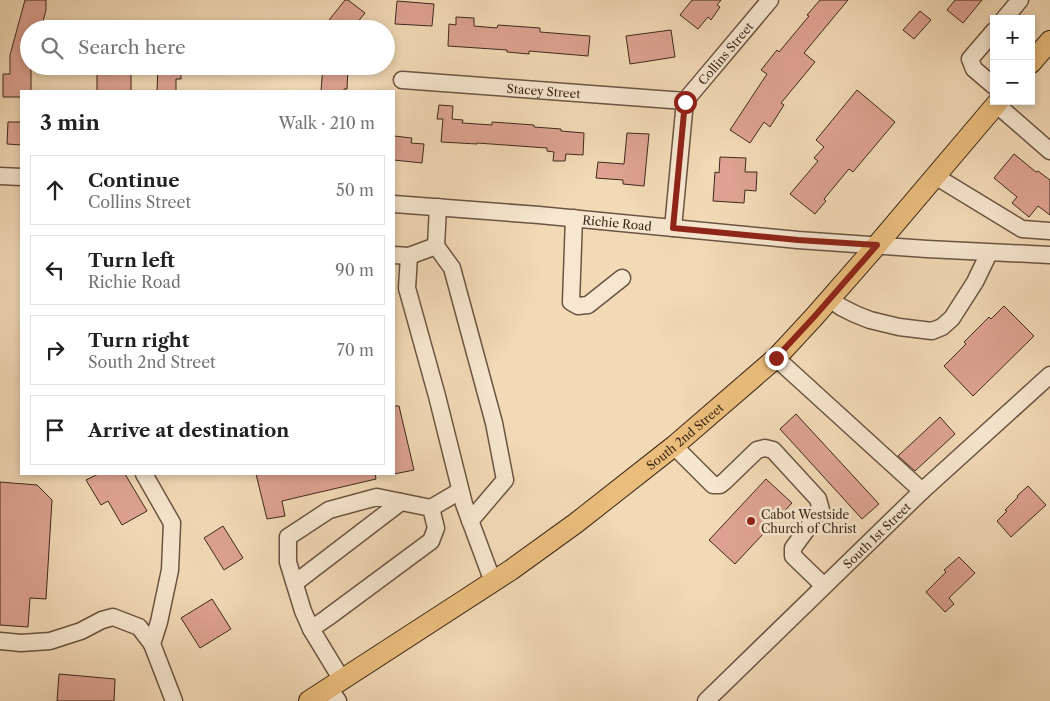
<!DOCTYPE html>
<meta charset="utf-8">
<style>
:root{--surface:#fff;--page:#f2f2f2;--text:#222;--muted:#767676;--line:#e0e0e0}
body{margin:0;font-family:"Libre Caslon Text",serif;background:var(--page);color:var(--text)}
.controls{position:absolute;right:15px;top:15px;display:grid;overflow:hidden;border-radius:0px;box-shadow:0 2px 8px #0003}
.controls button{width:45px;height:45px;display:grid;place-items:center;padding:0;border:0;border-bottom:1px solid var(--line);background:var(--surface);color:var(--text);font:25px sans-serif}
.stop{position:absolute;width:15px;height:15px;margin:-11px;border:4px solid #8f2418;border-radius:50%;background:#fff}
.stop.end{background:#8f2418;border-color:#fff;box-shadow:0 1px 5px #0008}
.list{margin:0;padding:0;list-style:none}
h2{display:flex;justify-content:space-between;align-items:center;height:65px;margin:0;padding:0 20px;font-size:21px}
h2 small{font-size:16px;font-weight:400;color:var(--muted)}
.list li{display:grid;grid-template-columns:32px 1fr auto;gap:15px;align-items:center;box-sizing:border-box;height:70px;margin:0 10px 10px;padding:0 10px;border:1px solid var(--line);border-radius:0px}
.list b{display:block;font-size:19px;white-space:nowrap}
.list p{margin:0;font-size:16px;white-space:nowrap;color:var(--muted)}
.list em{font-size:16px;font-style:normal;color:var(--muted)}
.icon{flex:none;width:28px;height:28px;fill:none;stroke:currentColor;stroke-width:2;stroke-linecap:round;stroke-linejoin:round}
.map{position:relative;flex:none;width:1050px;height:701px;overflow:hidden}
.search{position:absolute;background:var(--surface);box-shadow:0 2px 8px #0003;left:20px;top:20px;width:375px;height:55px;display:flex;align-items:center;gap:12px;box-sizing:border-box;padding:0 18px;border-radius:28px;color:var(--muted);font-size:19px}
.panel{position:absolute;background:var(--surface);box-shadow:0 2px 8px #0003;left:20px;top:90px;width:375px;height:385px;border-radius:0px}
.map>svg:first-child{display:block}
.building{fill:#dea392;stroke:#3e291a}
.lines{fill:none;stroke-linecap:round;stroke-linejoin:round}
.minor-casing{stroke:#6b5541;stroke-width:19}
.major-casing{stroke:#3e291a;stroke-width:22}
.minor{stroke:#f7e7d0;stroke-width:16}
.major{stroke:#eabd7c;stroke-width:20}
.route{stroke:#8f2418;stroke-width:6}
.poi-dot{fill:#8f2418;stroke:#f7e7d0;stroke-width:2}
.labels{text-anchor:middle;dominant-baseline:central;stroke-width:5;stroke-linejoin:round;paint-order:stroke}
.street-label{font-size:12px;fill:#3e291a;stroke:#f7e7d0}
.poi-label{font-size:12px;fill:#3e291a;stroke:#f7e7d0;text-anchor:start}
</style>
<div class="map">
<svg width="1050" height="701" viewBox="0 0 1050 701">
<rect width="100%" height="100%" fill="#f3dab7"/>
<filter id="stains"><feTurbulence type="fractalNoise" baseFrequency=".004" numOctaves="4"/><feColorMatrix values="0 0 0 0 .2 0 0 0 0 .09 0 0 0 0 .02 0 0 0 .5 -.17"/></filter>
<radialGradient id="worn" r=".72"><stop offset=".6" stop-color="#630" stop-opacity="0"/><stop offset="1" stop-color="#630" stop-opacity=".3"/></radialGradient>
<g class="building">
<path d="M25,0H46V10L43,21L57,25V29H29V66H31V91H21V97H3V74H10V55Z"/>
<path d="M345,0H348L365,13L352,29H322Z"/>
<path d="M692,0H721L717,5L720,7L711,20L708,17L698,29L680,15Z"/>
<path d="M820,0H848L804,53L815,62L781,103L784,105L770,127L764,122L750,143L730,130L767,74L761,70L777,50L779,52L809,16L807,15Z"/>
<path d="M955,0H982L963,23L947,10Z"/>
<path d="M397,1L434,4L432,26L395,24Z"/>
<path d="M920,11L931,20L914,39L903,30Z"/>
<path d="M456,17L474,18V26L497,28L498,25L540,28V32L590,36L588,56L529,51V54L507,52V50L448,46L449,24L456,25Z"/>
<path d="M671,30L675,57L630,64L626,36Z"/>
<rect x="97" y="66" width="34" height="25"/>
<path d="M158,66H181V79H176V91H157Z"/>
<path d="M323,66H345L344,69H348L347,89H344V91H321Z"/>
<path d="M857,90L895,122L853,172L849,169L824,199L826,201L815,214L790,194L818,161L814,158L824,147L816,140Z"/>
<path d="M439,105L453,106L452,119L463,120L462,123L492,125V122L534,125V127L561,129V131L584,133L583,155L566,154L565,161H553L554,152L547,151V148L477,143V144L441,142L443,119H437Z"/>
<path d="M8,122H21V145L7,144Z"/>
<path d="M627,133L649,134L644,186L623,184V180L596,178L598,162L624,164Z"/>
<path d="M394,136L412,138L411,143L424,144L422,163L394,160Z"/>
<path d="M1014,154L1036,172L1038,171L1050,180V215L1038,206L1029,217L1012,203L1017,197L994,178Z"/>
<path d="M720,157L746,158L745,172H757L756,191L745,190L744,203L713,201L715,172L719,173Z"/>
<path d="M1004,306L1034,336L973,396L944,366L966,344L964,342L989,317L991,319Z"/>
<path d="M394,406H399L414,470L394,474Z"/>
<path d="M796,414L879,504L862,519L780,429Z"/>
<path d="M940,417L955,434L915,471L898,456Z"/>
<path d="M98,474H125L147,511L122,525L108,501L101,505L86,480Z"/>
<path d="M256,474H375L376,479L282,501L285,516L267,519Z"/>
<path d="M766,479L792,503L735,564L709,540Z"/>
<path d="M0,482L37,485L52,500L46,599L30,598L28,627L0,625Z"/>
<path d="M1028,486L1046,505L1011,537L997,521L1007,511L1005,510L1018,497L1017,496Z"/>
<path d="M223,526L243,558L224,570L204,538Z"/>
<path d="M959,557L975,573L949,598L954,604L945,612L926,592L946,572L944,570Z"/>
<path d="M212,599L231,629L200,648L181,618Z"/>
<path d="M59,674L115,679L114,701H57Z"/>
</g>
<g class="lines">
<g class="minor-casing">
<g id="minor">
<path d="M1004,19L1020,0"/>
<path d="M994,31L970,59L974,69L994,86"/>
<path id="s1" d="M402,80L685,101"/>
<path d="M996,104L1050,151"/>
<path d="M0,176L21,177"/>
<path d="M935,176L1022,229L1050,231"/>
<path id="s2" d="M394,204L539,215L798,240L927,249L1050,255"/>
<path d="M438,207L436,246L452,268L494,423L505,480L470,521"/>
<path d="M574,218L571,302L578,306L588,305L622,278"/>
<path id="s3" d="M673,228L685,101L770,0"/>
<path d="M394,255L409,256L436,246"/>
<path d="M409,256L407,288L437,396L464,504L493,582"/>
<path d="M830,299L841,307L855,314L870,320L899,327L932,331L942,327L952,318L975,282L989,253"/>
<path d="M776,358L922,491"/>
<path d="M674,446L713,485H720L725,481L757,450L765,448L773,450L818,499L821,510L793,548V556L824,586"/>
<path d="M144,474L172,523L170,570L159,622L152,644L174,701"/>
<path d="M377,497L431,508L436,528L431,541L327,618L311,629L303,611L288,562V537L329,510Z"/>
<path d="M431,508L460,491"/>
<path d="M295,583L401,502"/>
<path d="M311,629L342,680"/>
<path d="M0,641L21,643L50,641L81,631L102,620L113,617L139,627L152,644"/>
<path d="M329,688L338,701"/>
<path id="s4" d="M706,701L922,491L1050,375"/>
</g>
</g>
<g class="major-casing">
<g id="major">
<path d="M1031,63L1050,41"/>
<path id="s5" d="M309,701L511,570L576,523L674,446L776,358L814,317L877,245L999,101"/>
</g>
</g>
<use href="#minor" class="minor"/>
<use href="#major" class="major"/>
</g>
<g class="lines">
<path class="route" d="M685,102L673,228L798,240L877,245L814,317L776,358"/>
</g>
<circle class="poi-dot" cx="751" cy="521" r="5"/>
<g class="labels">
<g class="street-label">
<text stroke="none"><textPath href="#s3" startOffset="190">Collins Street</textPath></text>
<text stroke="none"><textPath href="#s1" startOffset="142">Stacey Street</textPath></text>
<text stroke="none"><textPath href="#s2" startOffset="224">Richie Road</textPath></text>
<text stroke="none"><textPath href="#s5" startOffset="460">South 2nd Street</textPath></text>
<text stroke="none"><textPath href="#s4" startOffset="238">South 1st Street</textPath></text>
</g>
<g class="poi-label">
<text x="761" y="514">Cabot Westside<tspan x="761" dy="14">Church of Christ</tspan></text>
</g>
</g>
<rect width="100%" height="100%" filter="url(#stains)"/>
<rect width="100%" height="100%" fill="url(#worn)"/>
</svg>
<div class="controls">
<button>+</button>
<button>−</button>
</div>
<div class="stop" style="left:685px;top:102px"></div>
<div class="stop end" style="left:776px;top:358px"></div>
<div class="search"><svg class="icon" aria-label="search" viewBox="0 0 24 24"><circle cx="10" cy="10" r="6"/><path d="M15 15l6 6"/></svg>Search here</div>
<section class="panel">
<h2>3 min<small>Walk · 210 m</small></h2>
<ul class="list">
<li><svg class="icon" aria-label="ahead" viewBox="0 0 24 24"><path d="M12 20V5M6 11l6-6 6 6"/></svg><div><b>Continue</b><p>Collins Street</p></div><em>50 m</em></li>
<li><svg class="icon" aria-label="left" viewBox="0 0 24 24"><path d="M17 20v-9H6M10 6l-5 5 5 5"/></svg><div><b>Turn left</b><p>Richie Road</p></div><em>90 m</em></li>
<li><svg class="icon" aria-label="right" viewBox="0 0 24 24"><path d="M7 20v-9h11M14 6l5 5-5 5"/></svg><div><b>Turn right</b><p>South 2nd Street</p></div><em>70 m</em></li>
<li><svg class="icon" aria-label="arrive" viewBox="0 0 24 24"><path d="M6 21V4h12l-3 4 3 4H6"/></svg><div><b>Arrive at destination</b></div></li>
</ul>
</section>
</div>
